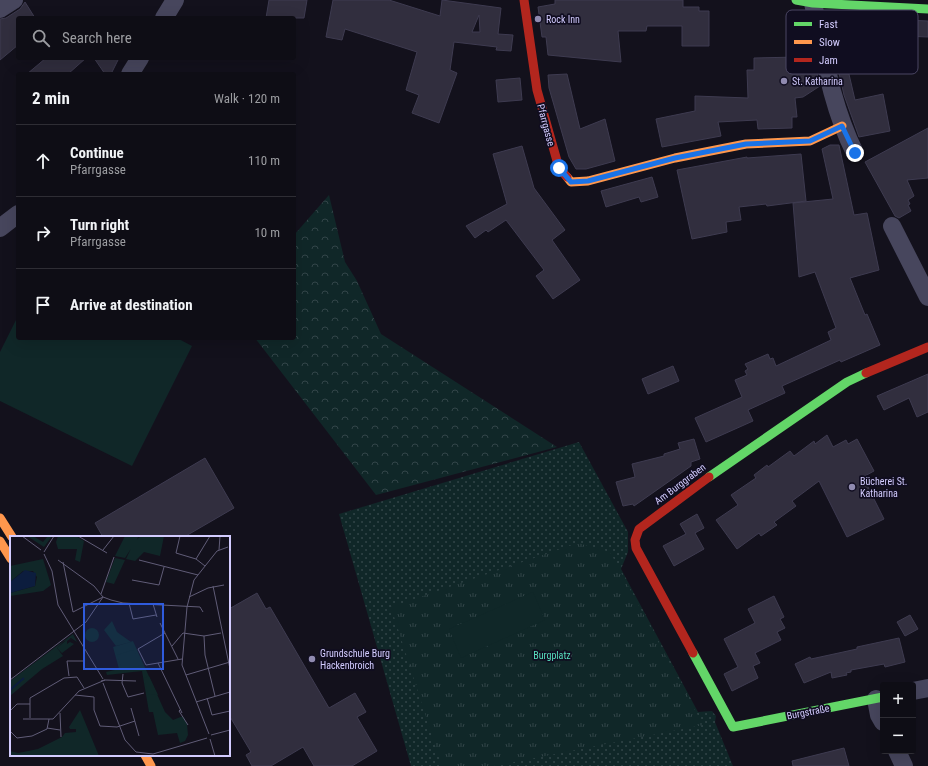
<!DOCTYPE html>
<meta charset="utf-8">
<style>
:root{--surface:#0e0d15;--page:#17161e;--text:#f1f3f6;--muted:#9b9ca0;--line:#2e2d34}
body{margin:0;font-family:"Roboto Condensed",sans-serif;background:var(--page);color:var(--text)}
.controls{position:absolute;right:12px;bottom:12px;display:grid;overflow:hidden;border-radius:4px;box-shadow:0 4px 16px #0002}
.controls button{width:36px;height:36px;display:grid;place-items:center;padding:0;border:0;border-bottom:1px solid var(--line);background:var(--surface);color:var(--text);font:20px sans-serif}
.stop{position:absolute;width:12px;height:12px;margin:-9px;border:3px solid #1a73e8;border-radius:50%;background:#fff}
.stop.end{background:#1a73e8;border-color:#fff;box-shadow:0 1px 4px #0008}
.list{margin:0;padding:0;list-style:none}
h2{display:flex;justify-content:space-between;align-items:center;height:52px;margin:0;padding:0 16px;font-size:17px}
h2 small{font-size:13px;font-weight:400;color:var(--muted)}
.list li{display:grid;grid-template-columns:26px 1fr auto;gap:12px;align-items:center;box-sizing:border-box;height:72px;padding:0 16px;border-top:1px solid var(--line)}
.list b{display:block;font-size:15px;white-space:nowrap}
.list p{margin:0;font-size:13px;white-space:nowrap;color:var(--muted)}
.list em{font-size:13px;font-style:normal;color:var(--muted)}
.icon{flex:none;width:22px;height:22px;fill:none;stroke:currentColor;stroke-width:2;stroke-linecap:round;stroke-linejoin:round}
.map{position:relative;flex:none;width:928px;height:766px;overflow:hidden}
.search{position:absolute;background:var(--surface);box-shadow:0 4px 16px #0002;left:16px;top:16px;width:280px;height:44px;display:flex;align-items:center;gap:10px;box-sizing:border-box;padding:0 14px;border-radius:4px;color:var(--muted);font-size:15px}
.panel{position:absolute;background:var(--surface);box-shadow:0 4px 16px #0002;left:16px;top:72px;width:280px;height:268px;border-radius:4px}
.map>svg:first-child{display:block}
.grass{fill:url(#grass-dots)}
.forest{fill:url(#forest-crowns)}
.park{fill:url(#park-tufts)}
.pitch{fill:#102728}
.building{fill:#312e3e;stroke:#3e3b50;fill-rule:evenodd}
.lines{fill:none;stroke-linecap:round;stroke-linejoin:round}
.street{stroke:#47465d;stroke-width:18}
.fast{stroke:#63d668;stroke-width:9}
.slow{stroke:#ff974d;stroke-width:9}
.jam{stroke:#b3261e;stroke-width:9}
.route{stroke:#1a73e8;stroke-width:5}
.poi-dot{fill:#908bb0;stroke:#100d20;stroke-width:1.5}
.labels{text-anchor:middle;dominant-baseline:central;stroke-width:3.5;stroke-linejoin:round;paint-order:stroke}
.poi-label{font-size:10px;fill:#d3ccff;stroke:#100d20;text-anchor:start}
.street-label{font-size:10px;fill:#d3ccff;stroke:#100d20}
.park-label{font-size:10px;fill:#58dfbf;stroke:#100d20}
.inset-river{fill:none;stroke:#0c1d3e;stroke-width:2}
.inset-road{fill:none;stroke:#605c77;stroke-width:1}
.view{fill:#2f5bdc;fill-opacity:0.15;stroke:#2f5bdc;stroke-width:2}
.inset-edge{fill:none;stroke:#d3ccff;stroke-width:2}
.key{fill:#100d20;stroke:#4a4663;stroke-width:1}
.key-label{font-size:11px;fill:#d3ccff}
</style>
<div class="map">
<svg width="928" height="766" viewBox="0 0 928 766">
<defs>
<pattern id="grass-dots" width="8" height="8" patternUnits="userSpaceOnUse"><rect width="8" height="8" fill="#102728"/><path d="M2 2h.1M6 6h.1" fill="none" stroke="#324548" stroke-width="1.8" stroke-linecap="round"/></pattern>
<pattern id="forest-crowns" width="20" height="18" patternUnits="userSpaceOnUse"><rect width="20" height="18" fill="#102728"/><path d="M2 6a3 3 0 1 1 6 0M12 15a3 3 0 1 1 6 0" fill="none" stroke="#324548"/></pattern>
<pattern id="park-tufts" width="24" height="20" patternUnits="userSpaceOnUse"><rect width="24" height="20" fill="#102728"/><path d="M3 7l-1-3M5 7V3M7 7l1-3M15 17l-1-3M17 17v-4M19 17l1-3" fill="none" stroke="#324548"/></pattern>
</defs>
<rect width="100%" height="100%" fill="#13111c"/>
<path class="grass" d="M579,442L628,532V552L621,569L698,712L712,711L716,716L715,722L733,766H411L339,514Z"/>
<path class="forest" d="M329,195L345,262L357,281L381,334L557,447L376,495L255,338H294V235Z"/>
<path class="park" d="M578,543L610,552L703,725L494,766H443L441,764L391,607Z"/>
<g class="pitch">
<path d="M18,316V338H177L192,346L132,466L0,401V352Z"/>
<path d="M533,592L545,620L461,658L449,629Z"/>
</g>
<g class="building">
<path d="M269,0H307L304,18H266Z"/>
<path d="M333,0H389L440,16L442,0L501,8L498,34L513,35L511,51L496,50L497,47L454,42L450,70L457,73L439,123L412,113L419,95L406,90L417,52L345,29L342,40L326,37ZM479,15L480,32H472Z"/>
<path d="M555,0H683V7H699V11H709V46H682V26H647L646,31H618L621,62L548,55L546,37H542L538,7L555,4Z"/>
<path d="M25,2L35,18H18V45L0,60V19L6,18L20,9Z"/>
<path d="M826,16L848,17L856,68L848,70L855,100L883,94L890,131L859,137L844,95Z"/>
<path d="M905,20L928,21V37L904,36Z"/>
<path d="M798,57L799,66L816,69L820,86L803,97L795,98L797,117H792V128L758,129L757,120L718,122L721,136L662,147L656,119L695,111V96L748,98L747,70H754V58Z"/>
<path d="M46,58H86L68,74H27Z"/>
<path d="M94,58H119L111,74H105Z"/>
<path d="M567,74L580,129L605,119L615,161L586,169H576L569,157L549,88L548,75Z"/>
<path d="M520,78L522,100L498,102L496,80Z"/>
<path d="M928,128V178L907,180L914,196L908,200L910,204L908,205L911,211L899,218L895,216L865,162Z"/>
<path d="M830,145H839L854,215L867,213L879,270L850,278L865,315L867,314L880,345L841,362L840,360L782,386L785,393L748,410L753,421L706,442L695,418L742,397L735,380L747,375L745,371L748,369L745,364L768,354L770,359L773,358L776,366L831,340L828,332L836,328L815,272L799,277L793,203L833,199L822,149Z"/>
<path d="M522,146L534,188L565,230L552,240L580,280L553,299L536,276L544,270L506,220L488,232L486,230L475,238L466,226L507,204L493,154Z"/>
<path d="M801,154L806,201L767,206L766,204L739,207L741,220L726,222L727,232L692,239L677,170L747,157V158Z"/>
<path d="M652,177L658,197L641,202L639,197L606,207L601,191Z"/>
<path d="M673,366L679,381L648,394L642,379Z"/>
<path d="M928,374V412L917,417L909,398L884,410L877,396Z"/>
<path d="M827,435L833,447L846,440L848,444L857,439L874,471L863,477L884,519L847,537L819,481L792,501L796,506L774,522L777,525L761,536L759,533L737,549L716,520L738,505L731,495L756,478L754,475L767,465L768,467L790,451L794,456L814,441L815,444Z"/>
<path d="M694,439L700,459L691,462V466L634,506L633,504L623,506L616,482L635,477L632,464L664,456V454L680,449L678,443Z"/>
<path d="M205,458L234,508L184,537H103L95,523Z"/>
<path d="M697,514L704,528L695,533L704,549L674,566L663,546L686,534L680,524Z"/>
<path d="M257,593L266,609L270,607L329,708L355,693L366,712L357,717L377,751L352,766H314L303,747L271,766H252L246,755L251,752L229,715V609Z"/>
<path d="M774,596L784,617L780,619L785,628L777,632L781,640L755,653L760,663L753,666L758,678L732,691L724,674L738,667L724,639L755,623L748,609Z"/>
<path d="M910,615L918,629L905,636L897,622Z"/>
<path d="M899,638L905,662L885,667L884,664L851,670V672L846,673L847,675L832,678L831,672L804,683L795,664L810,657L811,659L857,649V647Z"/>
<path d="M844,748L849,766H793L792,761Z"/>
</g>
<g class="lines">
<g class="street">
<path d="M813,3C824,55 831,105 855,153"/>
<path d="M0,9L14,0"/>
<path d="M164,18L175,0"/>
<path d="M130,74L140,58"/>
<path d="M892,226L928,297"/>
<path d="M0,228L18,214"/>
<path d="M913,691L928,688"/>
<path d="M876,699L879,715L883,722"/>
<path d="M897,751L904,766"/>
</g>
<g class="fast">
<path d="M796,0L813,3L928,9"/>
<path d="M709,477L847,382L866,373"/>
<path d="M693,653L733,727L883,697"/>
</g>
<g class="slow">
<path d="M567,177L571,182L588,181L675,158L746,144L810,141L842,126"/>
<path d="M0,518L12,537"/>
<path d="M0,541L11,559"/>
<path d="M145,755L151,766"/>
</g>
<g class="jam">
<path d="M524,0L537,90L559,168L567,177"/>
<path d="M866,373L928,347"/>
<path d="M693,653L636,548L635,540L639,529L709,477"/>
</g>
</g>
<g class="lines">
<path class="route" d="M559,168L571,182L588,181L675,158L746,144L810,141L842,126L855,153"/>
</g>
<g class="poi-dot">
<circle cx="538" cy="19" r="4"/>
<circle cx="784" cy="81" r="4"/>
<circle cx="852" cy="487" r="4"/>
<circle cx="312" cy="659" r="4"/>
</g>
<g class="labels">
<g class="poi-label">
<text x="546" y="19">Rock Inn</text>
<text x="792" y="81">St. Katharina</text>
<text x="860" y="481">Bücherei St.<tspan x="860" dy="12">Katharina</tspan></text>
<text x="320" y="653">Grundschule Burg<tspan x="320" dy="12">Hackenbroich</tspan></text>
</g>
<g class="street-label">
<text transform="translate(546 125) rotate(75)">Pfarrgasse</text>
<text transform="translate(680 484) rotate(-37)">Am Burggraben</text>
<text transform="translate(808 712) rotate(-11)">Burgstraße</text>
</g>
<g class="park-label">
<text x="552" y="655">Burgplatz</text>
</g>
</g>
<g transform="translate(10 536)">
<rect width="220" height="220" fill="#13111c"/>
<path d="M115,0H129L115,22L105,20ZM131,0H154L150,20L134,16L125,25L116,23L124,6ZM59,102L66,107L60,103L57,105V108L60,106L64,108L52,117L47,112ZM123,105L155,176L163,184L173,180L177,188L178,199L175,205L170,207L167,197L148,199L143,176H139L132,135L97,139L96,136L109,133L103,111Z" fill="#102728"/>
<path d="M17,0H23L33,6L38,0H42L34,11ZM105,22L115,24L104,48L96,46ZM33,23L41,49L33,55L0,60V57L25,50L27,41L23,35H13L0,46V30ZM102,85L107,96L121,106L106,110L94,94ZM63,98L67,106L61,102L53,106L47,112L53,120L32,133L0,160V145ZM70,174L89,220H0V215L8,217L28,213L52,201L55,197L66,196V193H60L59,191Z" fill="#102728"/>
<path d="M48,0H66L74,5L70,26L65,24L67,13H48L46,6Z" fill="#102728"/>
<path d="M123,114L134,129L112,133L107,119ZM139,140L148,159L138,158L134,142Z" fill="#102728"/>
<path d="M75 99a7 7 0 1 1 14 0a7 7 0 1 1-14 0Z" fill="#102728"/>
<path d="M15,34L26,37L25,50L0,57V46Z" fill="#0c1d3e"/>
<path class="inset-river" d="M0,154L14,142"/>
<path class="inset-road" d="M12,0L31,14M68,0L97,17M93,14L104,0M209,14L210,0M34,16L44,0M166,17L186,23L195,30M166,17L170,0M34,18L42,35L48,69L93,143M186,23L200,0M48,24L84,50L93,61L101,64L113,67L190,71L193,76M129,24L188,39M53,26L63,76L93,61M122,44L149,49L154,31M203,50L220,133M91,58L104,21M179,61L198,52L214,49M119,67L123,83L146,79M143,68L147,81M150,87L168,123M155,97L128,113L136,129L172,123M194,100L195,119L205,160M162,110L173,97L194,100L211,97M148,127L172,177M113,138L112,147L118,161L134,157M176,139L220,126M59,140L57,125H74M0,144L76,86L93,61M95,144L126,145M93,147L115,204L126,216L143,218L197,202M65,159L84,161V174L90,190L107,191L125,185M197,162L202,179L220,175M186,166L220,156M121,172L129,200M171,173L169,175L178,189M0,175L7,168H20M50,177L51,201M20,182V162L54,142L67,141L74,152M13,183H43L69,155L95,144L91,145M37,192L50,194M0,195L7,202L22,200L37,193L39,183M199,198L172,129L177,71L184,44L207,15L218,11M201,199L220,194M200,203L205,220"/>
<path class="view" d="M74,68H153V133H74Z"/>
<rect width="220" height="220" class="inset-edge"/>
</g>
<rect x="786" y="10" width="132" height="64" rx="6" class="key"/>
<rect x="794" y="22" width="18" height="4" fill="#63d668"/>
<rect x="794" y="40" width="18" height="4" fill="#ff974d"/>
<rect x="794" y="58" width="18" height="4" fill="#b3261e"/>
<g class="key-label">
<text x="819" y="28">Fast</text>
<text x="819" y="46">Slow</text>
<text x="819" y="64">Jam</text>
</g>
</svg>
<div class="controls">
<button>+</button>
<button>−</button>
</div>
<div class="stop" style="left:559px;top:168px"></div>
<div class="stop end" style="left:855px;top:153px"></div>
<div class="search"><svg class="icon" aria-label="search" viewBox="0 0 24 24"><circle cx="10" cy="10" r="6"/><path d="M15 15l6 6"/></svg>Search here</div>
<section class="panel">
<h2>2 min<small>Walk · 120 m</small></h2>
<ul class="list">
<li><svg class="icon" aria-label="ahead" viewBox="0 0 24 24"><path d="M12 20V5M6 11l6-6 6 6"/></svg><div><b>Continue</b><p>Pfarrgasse</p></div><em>110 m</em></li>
<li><svg class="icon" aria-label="right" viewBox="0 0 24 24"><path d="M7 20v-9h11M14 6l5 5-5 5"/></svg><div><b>Turn right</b><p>Pfarrgasse</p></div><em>10 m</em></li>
<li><svg class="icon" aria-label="arrive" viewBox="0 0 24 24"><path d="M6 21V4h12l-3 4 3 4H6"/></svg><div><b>Arrive at destination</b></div></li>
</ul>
</section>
</div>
